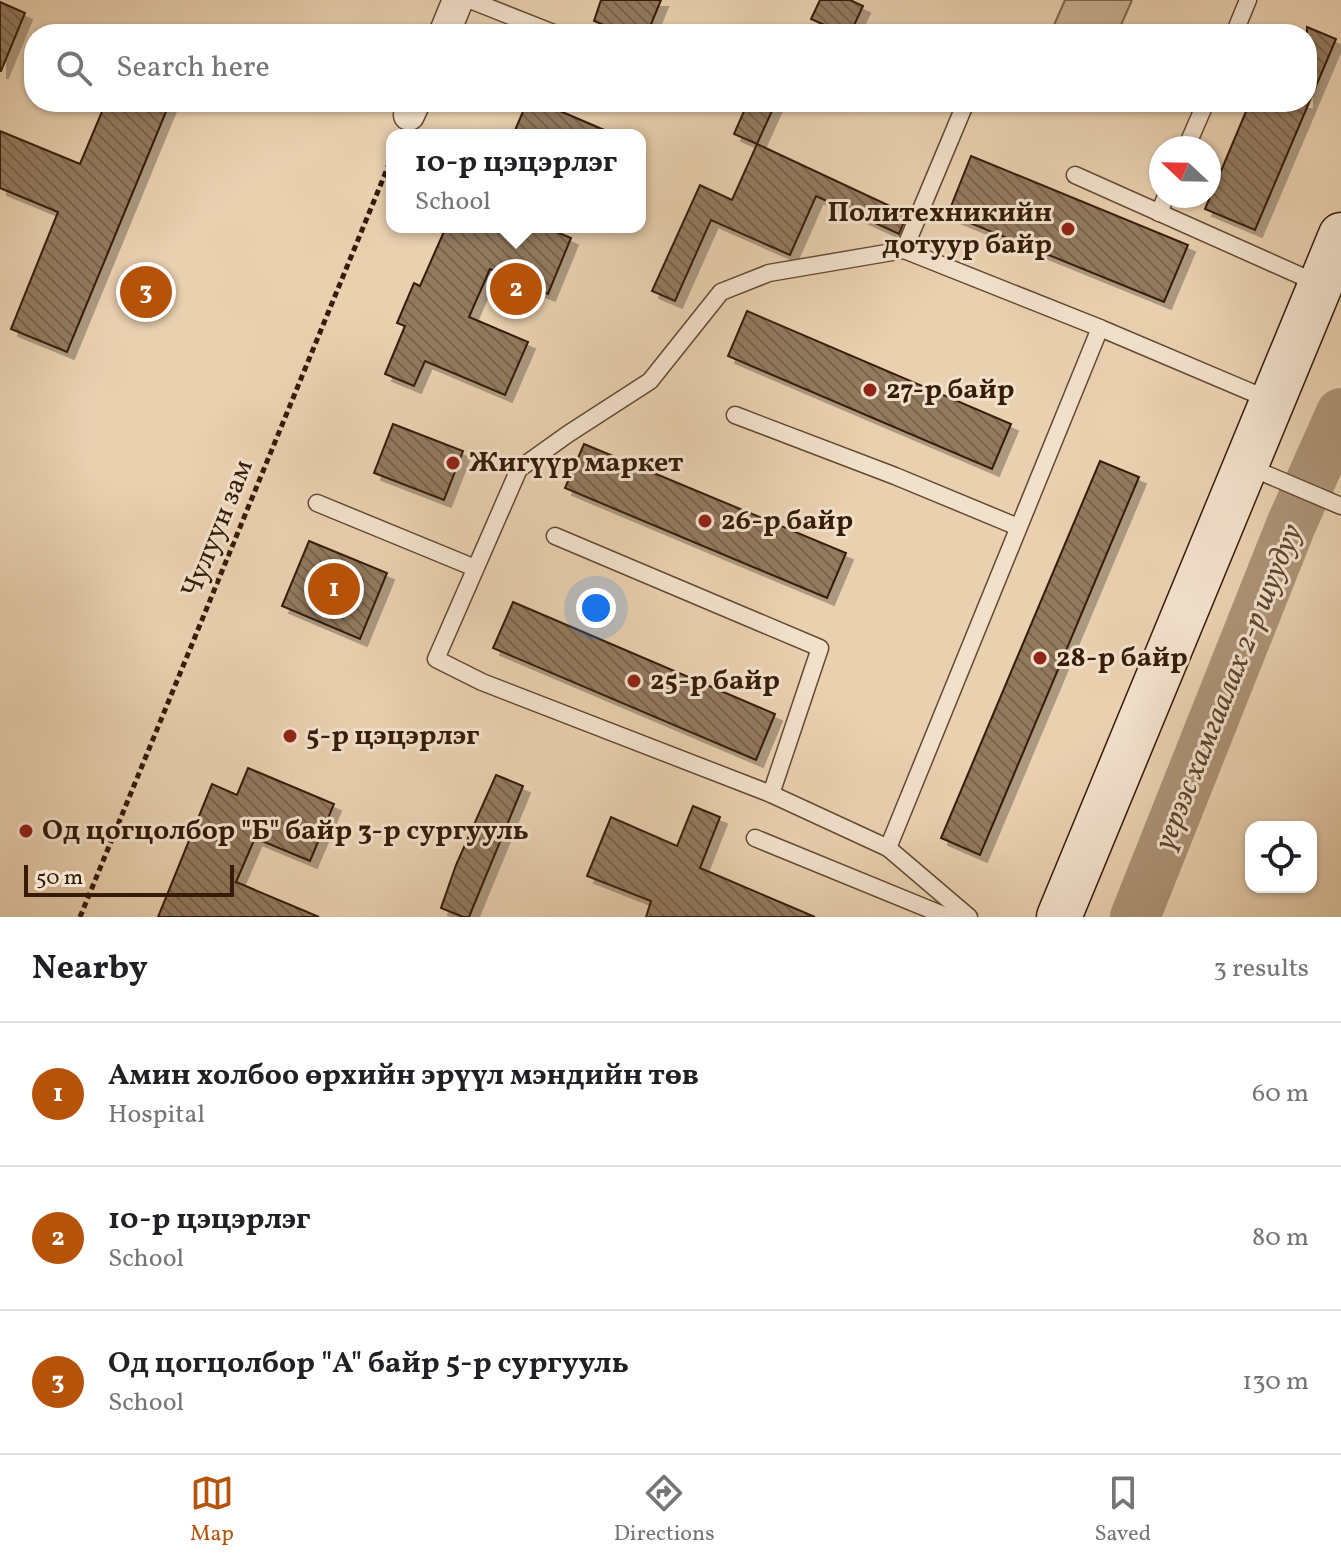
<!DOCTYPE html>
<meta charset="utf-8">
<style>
:root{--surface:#fff;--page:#f2f2f2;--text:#202124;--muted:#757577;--line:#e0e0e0;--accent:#b45309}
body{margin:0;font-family:Vollkorn,serif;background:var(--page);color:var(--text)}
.controls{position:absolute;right:24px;bottom:24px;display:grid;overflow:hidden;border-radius:16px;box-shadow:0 2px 6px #0004}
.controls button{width:72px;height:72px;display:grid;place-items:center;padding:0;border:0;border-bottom:2px solid var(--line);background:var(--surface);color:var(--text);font:40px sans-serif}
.compass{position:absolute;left:1149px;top:136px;width:72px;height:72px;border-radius:50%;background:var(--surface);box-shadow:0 2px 6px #0004;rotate:292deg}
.scale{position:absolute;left:24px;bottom:20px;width:210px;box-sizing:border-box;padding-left:8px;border:4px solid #361c08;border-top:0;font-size:22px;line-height:28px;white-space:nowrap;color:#361c08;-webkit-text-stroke:6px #f1e0cb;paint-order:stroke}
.you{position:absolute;left:596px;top:608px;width:28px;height:28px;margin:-20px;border:6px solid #fff;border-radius:50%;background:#1a73e8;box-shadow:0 0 0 12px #1a73e833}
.badge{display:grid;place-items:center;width:52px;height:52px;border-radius:50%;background:var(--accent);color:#fff;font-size:26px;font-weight:700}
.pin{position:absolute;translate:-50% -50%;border:4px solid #fff;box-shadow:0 2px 8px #0006}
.popup{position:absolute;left:386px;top:129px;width:260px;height:104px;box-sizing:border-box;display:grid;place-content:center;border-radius:16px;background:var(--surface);filter:drop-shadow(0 2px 6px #0005);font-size:26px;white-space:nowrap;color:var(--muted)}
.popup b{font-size:30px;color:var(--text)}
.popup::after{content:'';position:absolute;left:50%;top:100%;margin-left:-16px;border:16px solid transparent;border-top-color:var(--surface)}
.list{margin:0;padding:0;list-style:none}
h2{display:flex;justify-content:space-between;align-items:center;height:104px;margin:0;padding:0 32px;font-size:34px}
h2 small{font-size:26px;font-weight:400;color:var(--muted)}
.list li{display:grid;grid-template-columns:52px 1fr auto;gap:24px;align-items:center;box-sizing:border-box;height:144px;padding:0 32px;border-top:2px solid var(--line)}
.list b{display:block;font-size:30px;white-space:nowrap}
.list p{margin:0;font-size:26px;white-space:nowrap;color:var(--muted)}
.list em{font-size:26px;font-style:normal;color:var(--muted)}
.icon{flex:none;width:44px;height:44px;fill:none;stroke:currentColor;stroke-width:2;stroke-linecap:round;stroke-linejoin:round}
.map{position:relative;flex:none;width:1341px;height:917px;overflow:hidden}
.search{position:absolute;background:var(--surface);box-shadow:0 2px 6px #0004;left:24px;right:24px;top:24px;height:88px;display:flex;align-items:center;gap:20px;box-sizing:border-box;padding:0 28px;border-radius:32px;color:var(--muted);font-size:30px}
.sheet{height:536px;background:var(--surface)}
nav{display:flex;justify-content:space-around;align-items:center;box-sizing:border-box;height:112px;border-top:2px solid var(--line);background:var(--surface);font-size:22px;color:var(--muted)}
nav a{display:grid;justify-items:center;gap:4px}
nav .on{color:var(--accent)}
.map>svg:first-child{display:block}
.garden{fill:#cbb193;stroke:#80664e;stroke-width:2}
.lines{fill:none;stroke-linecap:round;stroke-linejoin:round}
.river{stroke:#ac9376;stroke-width:50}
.building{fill:url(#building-back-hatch);stroke:#361c08;stroke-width:2;filter:url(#shadow)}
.lane-casing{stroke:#634932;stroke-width:19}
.street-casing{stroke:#634932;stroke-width:33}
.secondary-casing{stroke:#361c08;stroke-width:47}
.path{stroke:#361c08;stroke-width:5;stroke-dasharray:6 4;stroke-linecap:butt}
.lane{stroke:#f1e0cb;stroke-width:16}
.street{stroke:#f1e0cb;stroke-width:30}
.secondary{stroke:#f1e0cb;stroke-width:44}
.poi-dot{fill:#8f2418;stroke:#f1e0cb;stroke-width:3}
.labels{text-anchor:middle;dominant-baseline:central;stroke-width:6;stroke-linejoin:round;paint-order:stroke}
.poi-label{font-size:28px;font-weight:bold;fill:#361c08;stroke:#f1e0cb;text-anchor:start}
.street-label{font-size:28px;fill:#361c08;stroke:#f1e0cb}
.water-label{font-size:30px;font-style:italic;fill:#5f462e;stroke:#f1e0cb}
</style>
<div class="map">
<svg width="1341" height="917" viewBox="0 0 1341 917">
<defs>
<pattern id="building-back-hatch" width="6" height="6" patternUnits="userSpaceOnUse" patternTransform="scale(2)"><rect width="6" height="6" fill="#937a5f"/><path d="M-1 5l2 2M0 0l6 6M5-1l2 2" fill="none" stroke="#79634c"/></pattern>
<filter id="shadow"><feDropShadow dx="7" dy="7" stdDeviation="0" flood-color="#0004"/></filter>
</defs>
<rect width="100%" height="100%" fill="#e9d0af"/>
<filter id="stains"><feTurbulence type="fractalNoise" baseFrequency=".0025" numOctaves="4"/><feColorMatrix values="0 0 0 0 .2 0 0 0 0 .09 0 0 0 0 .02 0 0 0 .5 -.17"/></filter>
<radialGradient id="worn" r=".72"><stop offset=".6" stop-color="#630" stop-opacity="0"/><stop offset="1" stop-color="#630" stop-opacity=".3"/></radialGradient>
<path class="garden" d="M1065,0H1132L1117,34H1050Z"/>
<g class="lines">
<path class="river" d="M1135,917L1291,525L1341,413"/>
</g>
<g class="building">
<path d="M601,0H661L647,34H626L594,21Z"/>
<path d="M820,0H850L863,6L850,34H845L811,19Z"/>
<path d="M0,2L25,13L1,71H0Z"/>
<path d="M1307,27L1336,39L1255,230L1205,209L1250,102H1307Z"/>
<path d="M106,102H170L67,352L11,329L58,212L0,188V131L80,164Z"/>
<path d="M527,102H539L616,135H513Z"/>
<path d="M748,102H776L757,144L734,134Z"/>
<path d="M757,144L907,214L899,234L816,196L790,255L711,220L675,301L652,291L700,185L732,200Z"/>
<path d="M971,156L1188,245L1164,302L948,214Z"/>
<path d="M446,227H545L571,238L548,294L490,269L469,317L528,342L505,395L425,361L414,386L385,374L405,326L397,323L414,283L420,286Z"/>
<path d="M747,311L1011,424L992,469L728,356Z"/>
<path d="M393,424L463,451L444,500L374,473Z"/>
<path d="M584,444L846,553L827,598L565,488Z"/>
<path d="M1100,461L1139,477L980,855L941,838Z"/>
<path d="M309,541L387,573L360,639L282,606Z"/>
<path d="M513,602L775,714L756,760L493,648Z"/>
<path d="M248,768L334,804L310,861L255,838L236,882L319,917H158L212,784L237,795Z"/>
<path d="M496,775L523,786L469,917H463L441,908L456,865Z"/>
<path d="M693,806L720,817L700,868L815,917H646L651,901L587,876L611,817L677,846Z"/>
</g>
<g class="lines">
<g class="lane-casing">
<g id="lane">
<path d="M470,0L556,34"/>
<path d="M1234,34L1248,0"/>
<path d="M1186,148L1206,102"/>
<path d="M1075,175L1319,284"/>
<path d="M1159,213L1166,196"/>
<path d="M904,250L966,102"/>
<path d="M735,415L895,476L1018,527"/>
<path d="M1247,466L1341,506"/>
<path d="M317,503L475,568"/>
<path d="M555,536L820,648L771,794"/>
<path d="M755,838L948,917"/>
<path d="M888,848L771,794L482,682L436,659L519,469L568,434L650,381L721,292L769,273L904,250L1100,328L1272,401"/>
<path d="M969,917L888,848L1100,328"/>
</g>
</g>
<g class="street-casing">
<g id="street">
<path d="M444,34L458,0"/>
<path d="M409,115L415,102"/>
</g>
</g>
<g class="secondary-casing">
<path id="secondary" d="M1059,917L1341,235"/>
</g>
<path class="path" d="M80,917L392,157"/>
<use href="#lane" class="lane"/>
<use href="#street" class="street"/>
<use href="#secondary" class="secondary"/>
</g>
<g class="poi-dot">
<circle cx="1068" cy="229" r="8"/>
<circle cx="870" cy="390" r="8"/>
<circle cx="453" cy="463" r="8"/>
<circle cx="705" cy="521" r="8"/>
<circle cx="1040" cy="658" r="8"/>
<circle cx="634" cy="681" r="8"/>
<circle cx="290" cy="736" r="8"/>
<circle cx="26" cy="831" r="8"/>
</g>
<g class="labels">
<g class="poi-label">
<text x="1052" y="213" text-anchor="end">Политехникийн<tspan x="1052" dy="32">дотуур байр</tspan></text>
<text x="886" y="390">27-р байр</text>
<text x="469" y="463">Жигүүр маркет</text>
<text x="721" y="521">26-р байр</text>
<text x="1056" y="658">28-р байр</text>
<text x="650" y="681">25-р байр</text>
<text x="306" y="736">5-р цэцэрлэг</text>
<text x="42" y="831">Од цогцолбор "Б" байр 3-р сургууль</text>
</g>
<g class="street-label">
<text transform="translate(218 529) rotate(-68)">Чулуун зам</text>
</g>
<g class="water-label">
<text transform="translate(1229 687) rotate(-68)">үерээс хамгаалах 2-р шуудуу</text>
</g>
</g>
<rect width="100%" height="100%" filter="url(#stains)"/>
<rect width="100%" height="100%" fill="url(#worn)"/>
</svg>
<div class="controls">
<button><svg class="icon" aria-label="locate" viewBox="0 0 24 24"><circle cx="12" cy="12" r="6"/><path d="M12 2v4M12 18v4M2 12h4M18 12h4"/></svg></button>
</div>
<svg class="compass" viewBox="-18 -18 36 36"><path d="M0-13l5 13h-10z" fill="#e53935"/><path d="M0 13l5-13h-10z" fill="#757577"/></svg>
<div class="scale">50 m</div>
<div class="you"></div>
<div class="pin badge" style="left:334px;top:589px">1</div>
<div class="pin badge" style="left:516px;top:289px">2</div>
<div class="popup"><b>10-р цэцэрлэг</b>School</div>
<div class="pin badge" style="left:146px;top:292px">3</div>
<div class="search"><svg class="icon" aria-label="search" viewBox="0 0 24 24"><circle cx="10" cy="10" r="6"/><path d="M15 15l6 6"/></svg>Search here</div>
</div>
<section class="sheet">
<h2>Nearby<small>3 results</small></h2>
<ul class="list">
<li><span class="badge">1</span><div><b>Амин холбоо өрхийн эрүүл мэндийн төв</b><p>Hospital</p></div><em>60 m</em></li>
<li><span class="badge">2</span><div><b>10-р цэцэрлэг</b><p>School</p></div><em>80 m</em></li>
<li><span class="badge">3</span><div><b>Од цогцолбор &quot;А&quot; байр 5-р сургууль</b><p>School</p></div><em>130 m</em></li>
</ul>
</section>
<nav>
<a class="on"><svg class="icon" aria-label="map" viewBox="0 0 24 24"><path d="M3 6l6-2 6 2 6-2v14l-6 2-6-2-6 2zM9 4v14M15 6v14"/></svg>Map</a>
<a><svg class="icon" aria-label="directions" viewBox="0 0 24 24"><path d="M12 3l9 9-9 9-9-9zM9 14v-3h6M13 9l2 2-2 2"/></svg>Directions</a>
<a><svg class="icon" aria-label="saved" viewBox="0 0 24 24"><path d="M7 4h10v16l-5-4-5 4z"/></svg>Saved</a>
</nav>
